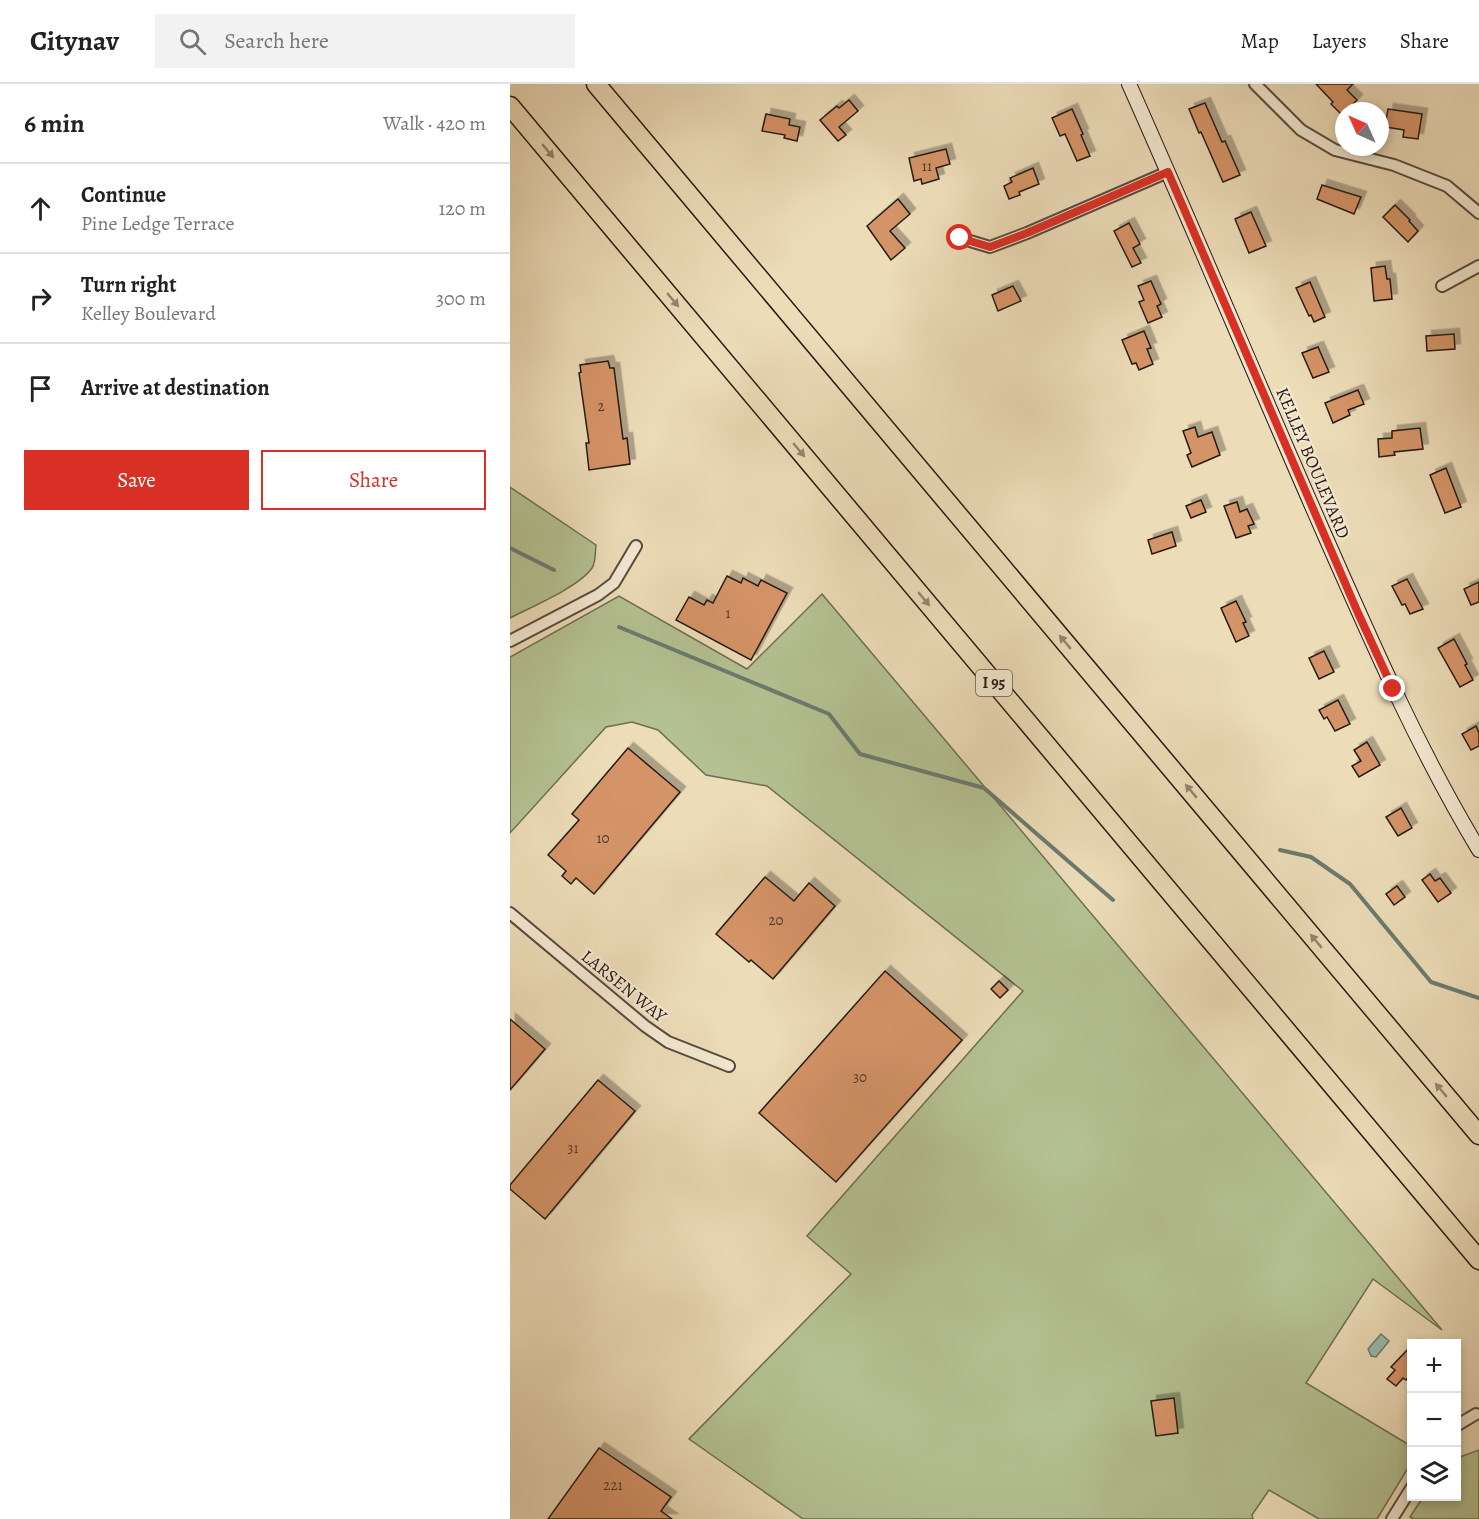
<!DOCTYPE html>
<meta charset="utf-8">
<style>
:root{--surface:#fff;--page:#f2f2f2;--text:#222;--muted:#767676;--line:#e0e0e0;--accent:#d93025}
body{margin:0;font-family:Alegreya,serif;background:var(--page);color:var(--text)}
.controls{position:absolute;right:18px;bottom:18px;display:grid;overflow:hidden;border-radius:0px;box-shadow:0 3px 9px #0003}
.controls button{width:54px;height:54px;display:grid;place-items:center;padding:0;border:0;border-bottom:2px solid var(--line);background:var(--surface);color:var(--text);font:30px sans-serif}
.compass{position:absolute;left:825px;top:18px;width:54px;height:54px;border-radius:50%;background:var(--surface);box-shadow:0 3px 9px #0003;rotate:315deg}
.stop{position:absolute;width:18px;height:18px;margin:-14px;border:4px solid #d93025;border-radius:50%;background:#fff}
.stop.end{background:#d93025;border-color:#fff;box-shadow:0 2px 6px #0008}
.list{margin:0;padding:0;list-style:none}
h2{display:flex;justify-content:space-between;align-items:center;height:78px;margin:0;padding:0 24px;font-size:26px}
h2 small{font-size:20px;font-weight:400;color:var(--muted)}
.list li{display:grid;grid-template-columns:39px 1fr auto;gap:18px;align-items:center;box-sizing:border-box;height:90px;padding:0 24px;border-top:2px solid var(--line)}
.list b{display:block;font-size:22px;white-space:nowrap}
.list p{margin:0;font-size:20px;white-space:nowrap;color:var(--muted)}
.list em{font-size:20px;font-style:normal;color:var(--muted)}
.actions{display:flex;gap:12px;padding:18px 24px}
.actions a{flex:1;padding:14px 0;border:2px solid var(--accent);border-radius:0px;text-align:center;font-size:21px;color:var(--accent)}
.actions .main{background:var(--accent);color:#fff}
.icon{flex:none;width:33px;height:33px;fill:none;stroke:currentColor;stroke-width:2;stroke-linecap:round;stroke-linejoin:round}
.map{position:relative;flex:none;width:969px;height:1435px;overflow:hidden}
header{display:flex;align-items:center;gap:36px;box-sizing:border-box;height:84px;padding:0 30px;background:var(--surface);border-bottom:2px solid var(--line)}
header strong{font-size:28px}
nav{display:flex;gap:33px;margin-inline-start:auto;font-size:21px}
.search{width:420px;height:54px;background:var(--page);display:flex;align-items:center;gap:15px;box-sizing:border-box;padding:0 21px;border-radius:0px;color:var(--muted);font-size:22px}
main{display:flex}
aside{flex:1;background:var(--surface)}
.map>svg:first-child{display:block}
.green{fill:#b4c192;stroke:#6d6e54;stroke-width:1.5}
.water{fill:#99bcab;stroke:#6b7b6f;stroke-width:1.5}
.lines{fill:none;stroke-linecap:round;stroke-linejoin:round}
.stream{stroke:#6b7b6f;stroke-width:4}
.building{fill:#d59467;stroke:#261a15;stroke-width:1.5;filter:url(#shadow)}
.street-casing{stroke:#584a3e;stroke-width:14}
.secondary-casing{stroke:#261a15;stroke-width:16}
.highway-casing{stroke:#261a15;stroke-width:21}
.street{stroke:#f3e8d1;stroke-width:10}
.secondary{stroke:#f3e8d1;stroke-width:14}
.highway{stroke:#ecdcb8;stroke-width:18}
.oneway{fill:#93856f}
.route{stroke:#d93025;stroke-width:8}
.labels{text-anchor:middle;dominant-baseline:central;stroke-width:4.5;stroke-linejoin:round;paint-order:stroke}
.number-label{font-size:15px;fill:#52382a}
.shield{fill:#f3e8d1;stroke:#64584d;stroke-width:1.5}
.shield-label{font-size:16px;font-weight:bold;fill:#261a15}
.street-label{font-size:18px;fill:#261a15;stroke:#f3e8d1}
</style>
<header>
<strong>Citynav</strong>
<div class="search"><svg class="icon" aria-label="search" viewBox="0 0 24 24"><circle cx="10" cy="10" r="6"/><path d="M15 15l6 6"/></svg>Search here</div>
<nav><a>Map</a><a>Layers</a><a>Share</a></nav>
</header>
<main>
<aside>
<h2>6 min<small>Walk · 420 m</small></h2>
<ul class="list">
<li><svg class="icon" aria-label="ahead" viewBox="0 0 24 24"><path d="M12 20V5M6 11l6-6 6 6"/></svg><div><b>Continue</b><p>Pine Ledge Terrace</p></div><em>120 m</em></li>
<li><svg class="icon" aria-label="right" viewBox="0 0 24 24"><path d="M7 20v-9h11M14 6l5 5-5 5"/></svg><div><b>Turn right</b><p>Kelley Boulevard</p></div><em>300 m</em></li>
<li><svg class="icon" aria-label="arrive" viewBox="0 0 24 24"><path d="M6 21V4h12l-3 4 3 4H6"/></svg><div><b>Arrive at destination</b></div></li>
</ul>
<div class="actions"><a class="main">Save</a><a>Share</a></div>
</aside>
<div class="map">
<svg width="969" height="1435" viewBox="0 0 969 1435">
<defs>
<filter id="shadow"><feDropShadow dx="5.5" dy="-5.5" stdDeviation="0" flood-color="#0004"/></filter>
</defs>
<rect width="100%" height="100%" fill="#ecdcb8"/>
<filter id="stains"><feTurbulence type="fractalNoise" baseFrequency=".00333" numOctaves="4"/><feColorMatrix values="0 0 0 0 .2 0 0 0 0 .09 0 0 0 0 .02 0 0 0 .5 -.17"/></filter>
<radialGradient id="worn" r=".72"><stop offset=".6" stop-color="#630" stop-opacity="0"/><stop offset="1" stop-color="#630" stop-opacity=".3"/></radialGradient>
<g class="green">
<path d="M0,403L86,461C85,468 86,478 82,484C69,503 21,523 0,534Z"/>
<path d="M312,510L932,1246L863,1195L796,1299L901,1362V1379L867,1435H809L759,1406L742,1431L743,1435H293L179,1355L341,1190L297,1152L513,907L257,702L196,691L148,646L122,638L96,643L0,749V573L109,512L237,585Z"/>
<path d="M969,1366V1435H904L900,1433L913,1413L946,1412L947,1374Z"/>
</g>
<path class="water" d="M871,1250L879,1257L866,1273L861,1272L858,1265Z"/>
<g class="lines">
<g class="stream">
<path d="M0,464L44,486"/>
<path d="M109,543L319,630L350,670L474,704L603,816"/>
<path d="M770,766L801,773L840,800L921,898L969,914"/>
</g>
</g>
<g class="building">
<path d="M806,0H843L837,6L847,16L836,27H834L832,31L821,20L823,18Z"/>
<path d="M339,16L348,27L329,43L336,51L328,57L310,36L327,22L329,24Z"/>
<path d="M695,19L712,58L715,57L730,91L713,98L691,48L689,49L679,25Z"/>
<path d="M562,25L573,50L571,51L580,72L567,77L555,50L550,52L542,34Z"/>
<path d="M878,25L912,30L908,55L893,53L894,46L875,43Z"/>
<path d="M256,30L280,35L279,41L290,43L287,57L274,54L275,51L252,47Z"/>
<path d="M436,65L440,80L426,84L429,95L412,100L411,95L404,97L399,74Z"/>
<path d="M523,84L529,100L509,108L510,111L499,115L494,102L502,98L500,94Z"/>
<path d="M812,101L851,113L844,130L807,115Z"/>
<path d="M388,115L400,130L380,147L395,164L381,176L357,142Z"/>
<path d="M885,121L900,136L899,137L908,147L898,158L873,133Z"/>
<path d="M741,128L756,162L739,169L725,135Z"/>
<path d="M619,139L630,160L623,164L631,179L622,183L604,147Z"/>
<path d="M875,182L877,195H880L882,215L864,217L861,184Z"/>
<path d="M641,197L651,220L647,222L652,233L638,239L629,218L634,216L628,202Z"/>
<path d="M800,198L815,233L804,238L801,231L799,232L786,204Z"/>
<path d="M503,202L511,217L488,227L482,211Z"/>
<path d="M634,247L641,264L637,265L643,280L629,286L626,279L622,280L612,256Z"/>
<path d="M944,250L945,265L917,267L916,252Z"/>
<path d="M808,263L819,288L803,294L792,269Z"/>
<path d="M98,277L100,284H104L113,355L117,354L120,380L79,386L76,359H79L69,289L71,288L70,281Z"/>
<path d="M848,306L854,320L838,326L840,331L823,339L815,319Z"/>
<path d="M685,343L688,353L702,348L710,371L682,383L677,371L681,369L673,347Z"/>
<path d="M910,344L913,365L884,368L885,371L869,373L868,355L882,354V347Z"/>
<path d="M936,384L951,423L935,429L920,391Z"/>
<path d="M691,416L696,428L681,434L676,422Z"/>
<path d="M727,418L730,428L737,425L744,440L738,442L741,449L726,454L714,422Z"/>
<path d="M662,448L666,462L642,470L638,456Z"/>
<path d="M217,492L231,499L233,494L248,502L251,496L277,509L241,576L166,536L179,513L194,521L197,516L203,519Z"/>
<path d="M897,495L913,525L900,530L895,520L892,521L882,502Z"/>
<path d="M969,498V518L961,521L954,505Z"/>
<path d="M726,517L736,538L733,539L739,552L726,558L711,524Z"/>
<path d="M944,555L957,580L955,581L963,596L950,603L928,564Z"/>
<path d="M814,567L824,588L809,595L799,574Z"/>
<path d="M828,616L840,640L825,647L817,633L814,635L809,626Z"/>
<path d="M966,642L969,649V662L961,666L952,650Z"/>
<path d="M857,658L870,681L849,693L842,682L851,677L844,666Z"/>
<path d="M118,664L170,708L84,810L66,794L61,800L52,792L56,787L38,771L69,736L62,730Z"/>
<path d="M891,724L902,744L888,752L876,733Z"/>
<path d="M920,790L925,797L930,794L941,809L928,818L912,796Z"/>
<path d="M255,793L284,817L299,799L325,822L263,895L241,876L239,878L206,850Z"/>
<path d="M887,802L895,813L884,821L876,810Z"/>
<path d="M375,887L452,956L326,1098L249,1029Z"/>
<path d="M489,897L498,906L490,914L481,905Z"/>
<path d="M0,935L35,965L0,1006Z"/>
<path d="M88,996L125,1027L35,1135L0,1105V1101Z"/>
<path d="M902,1261V1289L896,1296L893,1294L886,1302L877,1295L885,1286L881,1283Z"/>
<path d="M664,1314L668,1349L646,1352L641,1317Z"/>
<path d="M89,1364L161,1413L151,1427L162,1435H38Z"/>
</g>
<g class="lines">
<g class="street-casing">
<g id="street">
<path d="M745,0L791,46L825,66L884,81L937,102L969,129"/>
<path d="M450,154L480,163L517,149L658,88"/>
<path d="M932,202L969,182"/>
<path d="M0,557L88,511L104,499L126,462"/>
<path d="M0,829L135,942L158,958L219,982"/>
<path d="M946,1342L966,1330"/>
<path d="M882,1435L902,1403"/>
</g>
</g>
<g class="secondary-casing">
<path id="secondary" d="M619,0C685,148 747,297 812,445C860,554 907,663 969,766"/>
</g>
<g class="highway-casing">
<g id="highway">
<path d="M86,0L969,1051"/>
<path d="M0,22L969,1176"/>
</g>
</g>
<use href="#street" class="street"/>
<use href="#secondary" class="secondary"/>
<use href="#highway" class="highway"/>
</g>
<defs><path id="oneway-solid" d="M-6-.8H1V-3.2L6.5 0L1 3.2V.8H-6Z" transform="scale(1.5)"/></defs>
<g class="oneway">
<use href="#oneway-solid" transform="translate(38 67) rotate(50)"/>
<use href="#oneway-solid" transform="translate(163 216) rotate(50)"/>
<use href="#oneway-solid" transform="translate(289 366) rotate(50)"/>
<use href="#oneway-solid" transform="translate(414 515) rotate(50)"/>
<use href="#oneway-solid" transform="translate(555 558) rotate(-130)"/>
<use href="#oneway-solid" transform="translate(681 707) rotate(-130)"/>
<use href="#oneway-solid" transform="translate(806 857) rotate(-130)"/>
<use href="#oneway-solid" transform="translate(931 1006) rotate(-130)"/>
</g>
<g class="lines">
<path class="route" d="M450,154L480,163L517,149L658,88L848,529L883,605"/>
</g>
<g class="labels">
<g class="number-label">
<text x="417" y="82">11</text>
<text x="91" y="322">2</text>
<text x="218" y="529">1</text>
<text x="93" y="754">10</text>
<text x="266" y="836">20</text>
<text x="350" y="993">30</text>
<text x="63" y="1064">31</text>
<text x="103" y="1401">221</text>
</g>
<rect class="shield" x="466" y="586" width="36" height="26" rx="4.5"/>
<g class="shield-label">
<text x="484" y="599">I 95</text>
</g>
<g class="street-label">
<text transform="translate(803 379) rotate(67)">KELLEY BOULEVARD</text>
<text transform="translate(114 902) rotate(39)">LARSEN WAY</text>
</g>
</g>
<rect width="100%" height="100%" filter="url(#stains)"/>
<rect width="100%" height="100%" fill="url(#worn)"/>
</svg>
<div class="controls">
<button>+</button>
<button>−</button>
<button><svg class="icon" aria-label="layers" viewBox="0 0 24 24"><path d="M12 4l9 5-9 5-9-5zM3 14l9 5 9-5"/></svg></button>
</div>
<svg class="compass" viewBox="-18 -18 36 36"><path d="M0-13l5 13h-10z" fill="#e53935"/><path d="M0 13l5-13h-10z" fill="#767676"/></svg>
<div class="stop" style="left:450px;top:154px"></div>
<div class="stop end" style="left:883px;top:605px"></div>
</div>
</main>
